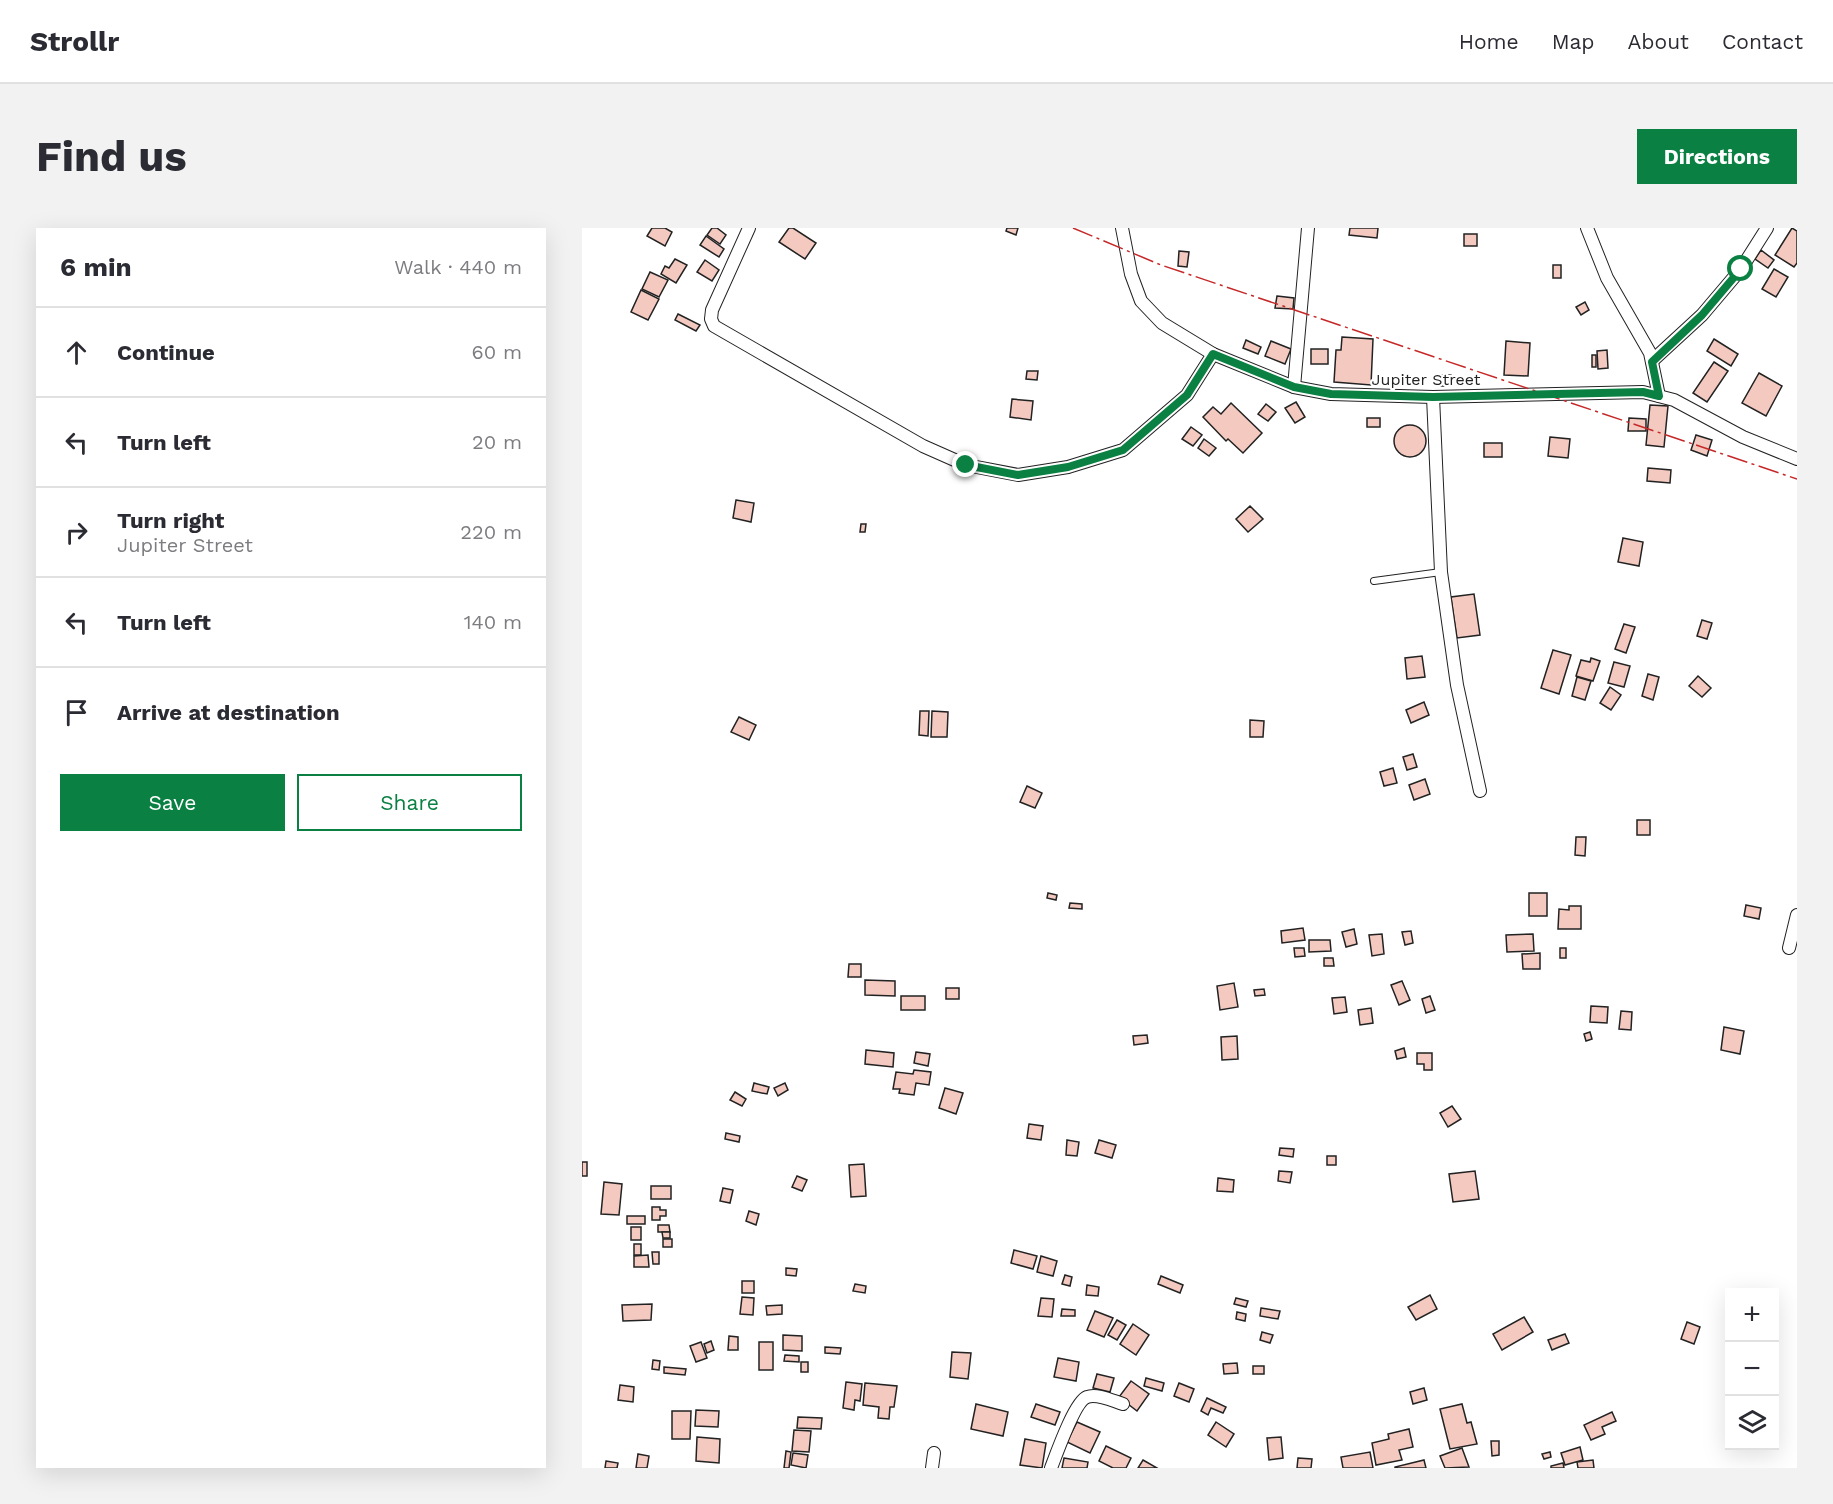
<!DOCTYPE html>
<meta charset="utf-8">
<style>
:root{--surface:#fff;--page:#f2f2f3;--text:#2b2b33;--muted:#7c7c81;--line:#e1e1e2;--accent:#0b8043}
body{margin:0;font-family:"Work Sans",sans-serif;background:var(--page);color:var(--text)}
.controls{position:absolute;right:18px;bottom:18px;display:grid;overflow:hidden;border-radius:0px;box-shadow:0 6px 24px #0002}
.controls button{width:54px;height:54px;display:grid;place-items:center;padding:0;border:0;border-bottom:2px solid var(--line);background:var(--surface);color:var(--text);font:30px sans-serif}
.stop{position:absolute;width:18px;height:18px;margin:-14px;border:4px solid #0b8043;border-radius:50%;background:#fff}
.stop.end{background:#0b8043;border-color:#fff;box-shadow:0 2px 6px #0008}
.list{margin:0;padding:0;list-style:none}
h2{display:flex;justify-content:space-between;align-items:center;height:78px;margin:0;padding:0 24px;font-size:26px}
h2 small{font-size:20px;font-weight:400;color:var(--muted)}
.list li{display:grid;grid-template-columns:39px 1fr auto;gap:18px;align-items:center;box-sizing:border-box;height:90px;padding:0 24px;border-top:2px solid var(--line)}
.list b{display:block;font-size:22px;white-space:nowrap}
.list p{margin:0;font-size:20px;white-space:nowrap;color:var(--muted)}
.list em{font-size:20px;font-style:normal;color:var(--muted)}
.actions{display:flex;gap:12px;padding:18px 24px}
.actions a{flex:1;padding:14px 0;border:2px solid var(--accent);border-radius:0px;text-align:center;font-size:21px;color:var(--accent)}
.actions .main{background:var(--accent);color:#fff}
.icon{flex:none;width:33px;height:33px;fill:none;stroke:currentColor;stroke-width:2;stroke-linecap:round;stroke-linejoin:round}
.map{position:relative;flex:none;width:1215px;height:1240px;overflow:hidden;border-radius:0px}
header{display:flex;align-items:center;gap:36px;box-sizing:border-box;height:84px;padding:0 30px;background:var(--surface);border-bottom:2px solid var(--line)}
header strong{font-size:28px}
nav{display:flex;gap:33px;margin-inline-start:auto;font-size:21px}
.intro{display:flex;align-items:center;justify-content:space-between;box-sizing:border-box;height:144px;padding:0 36px}
h1{margin:0;font-size:42px}
.button{padding:15px 27px;border-radius:0px;background:var(--accent);color:#fff;font-size:21px;font-weight:700}
main{display:flex;gap:36px;padding:0 36px}
aside{flex:1;background:var(--surface);border-radius:0px;box-shadow:0 6px 24px #0002}
.map>svg:first-child{display:block}
.building{fill:#f3c9c0;stroke:#222;stroke-width:1.5}
.lines{fill:none;stroke-linecap:round;stroke-linejoin:round}
.service-casing{stroke:#222;stroke-width:8}
.minor-casing{stroke:#222;stroke-width:14}
.service{stroke:#fff;stroke-width:6}
.minor{stroke:#fff;stroke-width:12}
.power{stroke:#c62828;stroke-width:1.5;stroke-dasharray:21 4.5 3 4.5;stroke-linecap:butt}
.route{stroke:#0b8043;stroke-width:8}
.labels{text-anchor:middle;dominant-baseline:central;stroke-width:4.5;stroke-linejoin:round;paint-order:stroke}
.street-label{font-size:16px;fill:#222;stroke:#fff}
</style>
<header>
<strong>Strollr</strong>
<nav><a>Home</a><a>Map</a><a>About</a><a>Contact</a></nav>
</header>
<div class="intro"><h1>Find us</h1><a class="button">Directions</a></div>
<main>
<aside>
<h2>6 min<small>Walk · 440 m</small></h2>
<ul class="list">
<li><svg class="icon" aria-label="ahead" viewBox="0 0 24 24"><path d="M12 20V5M6 11l6-6 6 6"/></svg><div><b>Continue</b></div><em>60 m</em></li>
<li><svg class="icon" aria-label="left" viewBox="0 0 24 24"><path d="M17 20v-9H6M10 6l-5 5 5 5"/></svg><div><b>Turn left</b></div><em>20 m</em></li>
<li><svg class="icon" aria-label="right" viewBox="0 0 24 24"><path d="M7 20v-9h11M14 6l5 5-5 5"/></svg><div><b>Turn right</b><p>Jupiter Street</p></div><em>220 m</em></li>
<li><svg class="icon" aria-label="left" viewBox="0 0 24 24"><path d="M17 20v-9H6M10 6l-5 5 5 5"/></svg><div><b>Turn left</b></div><em>140 m</em></li>
<li><svg class="icon" aria-label="arrive" viewBox="0 0 24 24"><path d="M6 21V4h12l-3 4 3 4H6"/></svg><div><b>Arrive at destination</b></div></li>
</ul>
<div class="actions"><a class="main">Save</a><a>Share</a></div>
</aside>
<div class="map">
<svg width="1215" height="1240" viewBox="0 0 1215 1240">
<rect width="100%" height="100%" fill="#fff"/>
<g class="building">
<path d="M70,0H83L90,4L83,18L65,8Z"/>
<path d="M130,0H135L144,7L138,16L125,7Z"/>
<path d="M207,0H211L234,15L223,31L197,14Z"/>
<path d="M425,0H436L434,7L424,3Z"/>
<path d="M768,0H796L795,10L767,7Z"/>
<path d="M1210,0L1215,3V35L1212,39L1193,27Z"/>
<rect x="882" y="6" width="13" height="12"/>
<path d="M124,8L142,21L137,29L118,17Z"/>
<path d="M1179,22L1192,32L1186,40L1173,31Z"/>
<path d="M597,23L607,24L605,39L596,38Z"/>
<path d="M93,31L105,37L94,55L79,46L83,38L87,40Z"/>
<path d="M123,32L137,42L130,53L115,44Z"/>
<rect x="971" y="37" width="8" height="13"/>
<path d="M1192,41L1206,49L1194,69L1180,61Z"/>
<path d="M68,44L86,52L77,69L60,61Z"/>
<path d="M59,62L77,71L66,92L49,84Z"/>
<path d="M695,68L712,70L711,81L693,80Z"/>
<path d="M1003,74L1007,82L999,87L994,79Z"/>
<path d="M96,86L118,97L114,103L93,92Z"/>
<path d="M760,109L791,111L789,157L752,154L754,122H759Z"/>
<path d="M1132,111L1156,126L1149,138L1125,123Z"/>
<path d="M664,112L679,119L676,126L661,120Z"/>
<path d="M689,113L709,121L703,136L683,128Z"/>
<path d="M924,113L948,115L946,148L922,147Z"/>
<rect x="729" y="121" width="17" height="15"/>
<path d="M1025,122L1026,140L1016,141L1015,123Z"/>
<rect x="1010" y="127" width="4" height="12"/>
<path d="M1132,134L1146,143L1125,174L1111,165Z"/>
<path d="M445,143H456L455,152L444,151Z"/>
<path d="M1177,145L1200,158L1184,188L1160,175Z"/>
<rect x="859" y="147" width="10" height="11"/>
<path d="M430,171L451,173L449,192L428,189Z"/>
<path d="M714,174L723,189L713,195L703,180Z"/>
<path d="M649,175L680,205L661,225L646,211L644,213L621,189L631,179L639,186Z"/>
<path d="M684,176L694,184L686,193L676,186Z"/>
<path d="M1068,177L1086,178L1082,219L1064,217Z"/>
<rect x="785" y="190" width="13" height="9"/>
<path d="M1047,190L1064,191V203H1046Z"/>
<circle cx="828" cy="213" r="16"/>
<path d="M609,199L620,207L611,218L600,211Z"/>
<path d="M1114,207L1130,212L1125,228L1109,222Z"/>
<path d="M968,209L988,211L986,230L966,228Z"/>
<path d="M622,211L634,220L627,228L616,220Z"/>
<rect x="902" y="215" width="18" height="14"/>
<path d="M1066,240L1089,242L1088,255L1065,253Z"/>
<path d="M154,272L172,275L169,294L151,290Z"/>
<path d="M668,278L681,291L666,304L654,291Z"/>
<path d="M279,296H284L283,304H278Z"/>
<path d="M1041,310L1061,314L1057,338L1036,334Z"/>
<path d="M892,366L898,407L875,410L869,369Z"/>
<path d="M1120,392L1130,395L1125,411L1115,408Z"/>
<path d="M1042,396L1053,399L1044,425L1033,421Z"/>
<path d="M971,422L989,427L977,466L959,460Z"/>
<path d="M840,428L843,449L825,451L823,430Z"/>
<path d="M1009,430L1018,433L1011,453L994,448L999,432L1008,434Z"/>
<path d="M1032,434L1048,438L1042,459L1026,455Z"/>
<path d="M1066,446L1077,449L1071,472L1060,468Z"/>
<path d="M1116,448L1129,460L1120,469L1107,458Z"/>
<path d="M995,449L1009,453L1003,472L990,468Z"/>
<path d="M1028,459L1039,467L1029,482L1018,475Z"/>
<path d="M842,474L847,487L829,495L824,482Z"/>
<path d="M338,483H347L346,508L337,507Z"/>
<path d="M350,483L366,484L365,509H349Z"/>
<path d="M157,489L174,497L167,512L149,504Z"/>
<path d="M668,492L682,493L681,509H668Z"/>
<path d="M831,526L835,539L825,542L821,529Z"/>
<path d="M811,540L815,555L802,558L798,544Z"/>
<path d="M843,551L848,566L832,572L827,557Z"/>
<path d="M445,558L460,565L453,580L438,574Z"/>
<rect x="1055" y="592" width="13" height="15"/>
<path d="M994,609H1004L1003,628L993,627Z"/>
<path d="M466,665L475,667L474,672L465,670Z"/>
<rect x="947" y="665" width="18" height="23"/>
<path d="M488,675L500,676V681L487,680Z"/>
<path d="M1164,677L1179,680L1177,691L1162,688Z"/>
<path d="M987,678H999V701H976L977,681L987,682Z"/>
<path d="M721,700L723,712L700,715L699,703Z"/>
<path d="M772,701L775,716L764,719L760,704Z"/>
<path d="M829,703L831,715L823,717L820,704Z"/>
<path d="M800,706L802,726L790,728L787,707Z"/>
<path d="M951,706L952,723L925,724L924,707Z"/>
<path d="M727,712H748L749,723L727,724Z"/>
<path d="M712,720H722L723,728L713,729Z"/>
<rect x="978" y="720" width="6" height="10"/>
<path d="M958,725V741H941L940,726Z"/>
<path d="M742,730H751L752,738H742Z"/>
<path d="M267,736H279V749H266Z"/>
<path d="M283,752L313,753V768L283,767Z"/>
<path d="M820,753L828,772L817,777L809,757Z"/>
<path d="M652,755L656,779L638,782L635,758Z"/>
<rect x="364" y="760" width="13" height="11"/>
<path d="M682,761L683,767L673,768L672,762Z"/>
<rect x="319" y="768" width="24" height="14"/>
<path d="M848,768L853,782L844,785L840,771Z"/>
<path d="M763,769L765,784L752,786L750,770Z"/>
<path d="M1009,778L1026,779L1025,795L1008,794Z"/>
<path d="M789,780L791,795L778,797L776,782Z"/>
<path d="M1039,783L1050,784L1049,802L1037,801Z"/>
<path d="M1142,799L1162,803L1158,826L1139,822Z"/>
<path d="M1008,804L1010,811L1004,813L1002,806Z"/>
<path d="M565,807L566,815L552,817L551,808Z"/>
<path d="M655,808L656,831L640,832L639,809Z"/>
<path d="M822,820L824,829L815,831L813,823Z"/>
<path d="M284,822L312,825L311,839L283,836Z"/>
<path d="M334,824L348,826L346,838L332,835Z"/>
<path d="M835,825H850V842H842V836H835Z"/>
<path d="M332,842L349,844L347,857L334,855L332,867L317,865L318,861H311L314,844L331,846Z"/>
<path d="M172,855L187,859L185,866L170,863Z"/>
<path d="M203,855L206,862L196,868L192,860Z"/>
<path d="M363,860L381,865L374,886L357,880Z"/>
<path d="M153,864L164,871L160,878L148,872Z"/>
<path d="M870,878L879,891L866,899L858,885Z"/>
<path d="M447,896L461,898L459,912L445,910Z"/>
<path d="M144,905L158,908L157,914L143,911Z"/>
<path d="M485,912L497,914L495,928L484,927Z"/>
<path d="M517,912L534,917L530,930L513,925Z"/>
<path d="M698,920L712,921L711,929L697,927Z"/>
<rect x="745" y="928" width="9" height="9"/>
<rect x="0" y="934" width="5" height="14"/>
<path d="M282,936L284,968L269,969L267,937Z"/>
<path d="M697,943L710,944L708,955L696,953Z"/>
<path d="M893,943L897,971L871,974L867,946Z"/>
<path d="M215,948L225,952L220,963L210,959Z"/>
<path d="M636,950L652,952L651,964L635,963Z"/>
<path d="M22,954L40,956L37,987L19,986Z"/>
<rect x="69" y="958" width="20" height="13"/>
<path d="M141,960L151,962L148,975L138,973Z"/>
<path d="M70,979H78V982H84V988H78V992H70Z"/>
<path d="M167,983L177,986L174,997L164,993Z"/>
<rect x="45" y="988" width="18" height="8"/>
<path d="M76,997H87L88,1004H76Z"/>
<rect x="49" y="999" width="10" height="13"/>
<path d="M80,1004H88V1010H81Z"/>
<rect x="81" y="1011" width="9" height="8"/>
<rect x="52" y="1016" width="7" height="11"/>
<path d="M432,1022L455,1028L451,1041L429,1035Z"/>
<path d="M70,1024H77V1036H71Z"/>
<path d="M66,1027L67,1039H52V1028Z"/>
<path d="M459,1028L475,1033L471,1048L455,1044Z"/>
<path d="M204,1040L215,1041L214,1048L204,1047Z"/>
<path d="M483,1047L490,1049L488,1058L480,1056Z"/>
<path d="M579,1048L601,1057L598,1065L576,1056Z"/>
<rect x="160" y="1053" width="12" height="12"/>
<path d="M273,1056L284,1058L283,1065L271,1063Z"/>
<path d="M505,1057L517,1059L516,1068L504,1067Z"/>
<path d="M848,1067L855,1081L834,1092L826,1079Z"/>
<path d="M160,1069L172,1070L171,1087L158,1086Z"/>
<path d="M459,1070L472,1071L470,1089L456,1088Z"/>
<path d="M654,1070L666,1073L664,1079L652,1076Z"/>
<path d="M70,1076L69,1092L41,1093L40,1077Z"/>
<path d="M200,1077V1086L185,1087L184,1078Z"/>
<path d="M679,1080L698,1083L696,1091L678,1088Z"/>
<path d="M480,1081L493,1082V1088H479Z"/>
<path d="M513,1083L531,1090L522,1109L505,1102Z"/>
<path d="M655,1084L664,1086L663,1093L654,1091Z"/>
<path d="M942,1089L951,1104L920,1122L911,1106Z"/>
<path d="M535,1092L544,1097L535,1112L526,1107Z"/>
<path d="M1105,1094L1118,1099L1112,1116L1099,1111Z"/>
<path d="M551,1096L567,1107L554,1127L538,1116Z"/>
<path d="M680,1104L691,1107L688,1115L678,1112Z"/>
<path d="M983,1106L987,1115L970,1122L966,1112Z"/>
<path d="M201,1107L220,1108V1123L201,1122Z"/>
<path d="M147,1108L156,1109V1122H146Z"/>
<path d="M129,1113L132,1122L125,1125L122,1116Z"/>
<path d="M119,1114L125,1130L114,1134L108,1118Z"/>
<rect x="177" y="1114" width="14" height="28"/>
<path d="M243,1119L259,1120L258,1126L243,1125Z"/>
<path d="M370,1124L389,1125L386,1151L368,1149Z"/>
<path d="M203,1127L217,1128V1134L202,1133Z"/>
<path d="M476,1130L497,1134L494,1153L472,1149Z"/>
<path d="M71,1132L78,1133L77,1142L70,1141Z"/>
<rect x="219" y="1134" width="7" height="10"/>
<path d="M655,1135L656,1145L642,1146L641,1136Z"/>
<rect x="671" y="1138" width="11" height="8"/>
<path d="M82,1139L104,1141L103,1147L82,1145Z"/>
<path d="M515,1146L532,1150L528,1164L511,1160Z"/>
<path d="M564,1150L582,1155L580,1163L562,1158Z"/>
<path d="M549,1153L567,1166L555,1183L537,1169Z"/>
<path d="M264,1154L280,1156L278,1173L273,1172L272,1182L261,1180Z"/>
<path d="M283,1155L315,1158L312,1179H308L307,1191L296,1190L297,1179L281,1177Z"/>
<path d="M597,1155L612,1161L607,1174L592,1168Z"/>
<path d="M38,1157L52,1159L51,1174L36,1172Z"/>
<path d="M842,1160L845,1172L831,1176L828,1164Z"/>
<path d="M625,1170L644,1179L641,1185L629,1180L626,1187L619,1183Z"/>
<path d="M394,1176L426,1184L421,1208L389,1201Z"/>
<path d="M454,1176L478,1184L473,1197L449,1189Z"/>
<path d="M880,1176L885,1195L889,1194L895,1216L868,1221L858,1181Z"/>
<path d="M114,1182L137,1183L136,1199L113,1198Z"/>
<path d="M90,1183H109L108,1211H90Z"/>
<path d="M1030,1184L1034,1193L1020,1199L1023,1206L1009,1212L1002,1197Z"/>
<path d="M216,1189L240,1190L239,1201L215,1200Z"/>
<path d="M495,1194L518,1204L508,1225L485,1214Z"/>
<path d="M634,1194L652,1206L644,1219L626,1207Z"/>
<path d="M827,1201L831,1219L817,1222L820,1232L794,1237L790,1215L807,1211L806,1206Z"/>
<path d="M212,1202L229,1203L227,1224L210,1223Z"/>
<path d="M115,1209L138,1211L137,1235L114,1233Z"/>
<path d="M699,1209L701,1230L687,1232L685,1210Z"/>
<path d="M443,1211L464,1215L460,1240L438,1237Z"/>
<path d="M909,1213H917V1227L910,1228Z"/>
<path d="M524,1218L549,1230L544,1240H531L517,1233Z"/>
<path d="M998,1219L1001,1232L983,1237L979,1225Z"/>
<path d="M880,1220L887,1239L863,1240L858,1228Z"/>
<path d="M204,1223L209,1224L207,1240H202Z"/>
<path d="M788,1224L791,1240H761L759,1229Z"/>
<path d="M968,1224L969,1229L962,1231L960,1226Z"/>
<path d="M211,1225L226,1227L224,1240L209,1237Z"/>
<path d="M56,1226L67,1228L65,1240H54Z"/>
<path d="M482,1230L506,1234L505,1240H480Z"/>
<path d="M716,1230L730,1231L729,1240H715Z"/>
<path d="M561,1232L575,1240H556Z"/>
<path d="M842,1232L844,1240H813V1239Z"/>
<path d="M1011,1232L1012,1240H996L995,1234Z"/>
<path d="M24,1233L36,1235L35,1240H23Z"/>
<path d="M981,1235L982,1240H969V1238Z"/>
</g>
<g class="lines">
<g class="service-casing">
<path id="service" d="M792,353L859,344"/>
</g>
<g class="minor-casing">
<g id="minor">
<path d="M167,0L130,82L129,91L132,98L341,218L384,237L436,247L486,239L541,222L605,167L631,126"/>
<path d="M540,0L549,46L559,73L580,95L631,126L712,159L749,166L851,169L1061,164L1092,172L1161,209L1215,231"/>
<path d="M1005,0L1025,50L1068,125L1077,168"/>
<path d="M1070,133L1120,87L1159,41L1185,0"/>
<path d="M712,159L726,0"/>
<path d="M851,169L859,344L875,457L898,563"/>
<path d="M1207,720L1215,687"/>
<path d="M350,1240L352,1225"/>
<path d="M469,1240C474,1227 493,1173 505,1169C515,1165 531,1173 541,1176"/>
</g>
</g>
<use href="#service" class="service"/>
<use href="#minor" class="minor"/>
<path class="power" d="M491,0L579,37L1215,251"/>
</g>
<g class="lines">
<path class="route" d="M384,237L436,247L486,239L541,222L605,167L631,126L712,159L749,166L851,169L1061,164L1077,168L1070,134L1120,87L1159,41"/>
</g>
<g class="labels">
<g class="street-label">
<text x="844" y="151">Jupiter Street</text>
</g>
</g>
</svg>
<div class="controls">
<button>+</button>
<button>−</button>
<button><svg class="icon" aria-label="layers" viewBox="0 0 24 24"><path d="M12 4l9 5-9 5-9-5zM3 14l9 5 9-5"/></svg></button>
</div>
<div class="stop" style="left:1159px;top:41px"></div>
<div class="stop end" style="left:384px;top:237px"></div>
</div>
</main>
